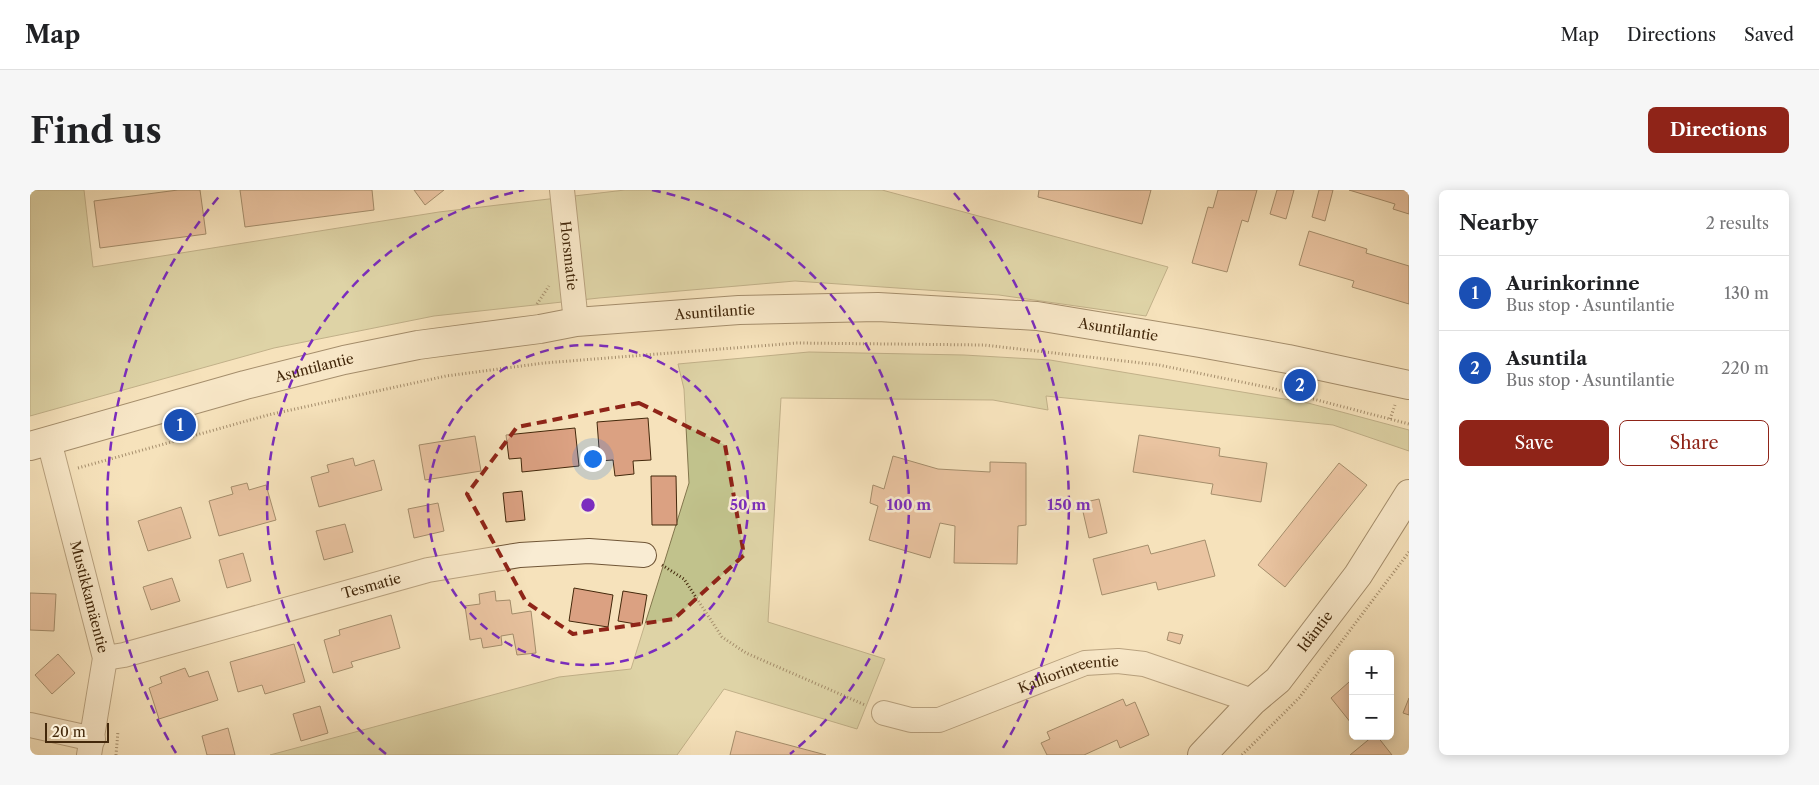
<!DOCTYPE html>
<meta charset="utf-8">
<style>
:root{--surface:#fff;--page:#f6f6f6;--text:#202124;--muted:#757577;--line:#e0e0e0;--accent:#8f2418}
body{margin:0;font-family:"Libre Caslon Text",serif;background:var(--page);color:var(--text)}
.controls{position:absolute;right:15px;bottom:15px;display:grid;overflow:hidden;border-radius:8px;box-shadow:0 2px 12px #0003}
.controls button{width:45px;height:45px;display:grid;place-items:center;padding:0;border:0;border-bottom:1px solid var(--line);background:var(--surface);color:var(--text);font:25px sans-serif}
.scale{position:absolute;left:15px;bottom:12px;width:64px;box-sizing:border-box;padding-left:5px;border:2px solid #43280b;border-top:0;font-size:14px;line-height:18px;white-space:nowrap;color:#43280b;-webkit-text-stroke:4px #f9ecd3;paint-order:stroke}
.you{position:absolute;left:562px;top:268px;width:18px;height:18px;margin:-12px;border:4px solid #fff;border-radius:50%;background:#1a73e8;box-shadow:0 0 0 8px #1a73e833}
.badge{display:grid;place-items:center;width:32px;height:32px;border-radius:50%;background:var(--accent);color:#fff;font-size:16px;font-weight:700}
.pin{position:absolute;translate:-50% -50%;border:2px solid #fff;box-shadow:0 1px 5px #0006}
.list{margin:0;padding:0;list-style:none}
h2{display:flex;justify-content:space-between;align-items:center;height:65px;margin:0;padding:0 20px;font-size:21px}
h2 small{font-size:16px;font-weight:400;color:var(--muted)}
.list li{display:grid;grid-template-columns:32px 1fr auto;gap:15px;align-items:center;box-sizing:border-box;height:75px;padding:0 20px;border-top:1px solid var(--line)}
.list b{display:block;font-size:19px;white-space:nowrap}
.list p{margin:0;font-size:16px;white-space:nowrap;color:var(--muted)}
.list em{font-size:16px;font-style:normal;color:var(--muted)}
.actions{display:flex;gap:10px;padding:15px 20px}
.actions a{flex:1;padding:11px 0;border:1px solid var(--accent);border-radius:8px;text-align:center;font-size:18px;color:var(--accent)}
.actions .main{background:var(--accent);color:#fff}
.map{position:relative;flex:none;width:1379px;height:565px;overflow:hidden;border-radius:8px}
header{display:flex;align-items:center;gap:30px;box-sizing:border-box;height:70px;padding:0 25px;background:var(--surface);border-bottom:1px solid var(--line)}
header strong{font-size:24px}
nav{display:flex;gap:28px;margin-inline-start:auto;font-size:18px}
.intro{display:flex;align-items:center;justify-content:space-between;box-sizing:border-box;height:120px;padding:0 30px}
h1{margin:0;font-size:35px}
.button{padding:12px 22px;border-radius:8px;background:var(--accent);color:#fff;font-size:18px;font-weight:700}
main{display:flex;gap:30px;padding:0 30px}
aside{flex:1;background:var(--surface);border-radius:8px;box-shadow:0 2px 12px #0003}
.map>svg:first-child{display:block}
.green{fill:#c1c28c;stroke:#82754c}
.building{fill:#dba182;stroke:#43280b}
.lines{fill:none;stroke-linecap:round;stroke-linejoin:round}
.street-casing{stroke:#705637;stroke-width:26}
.secondary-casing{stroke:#43280b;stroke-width:30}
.path{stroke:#43280b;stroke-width:3;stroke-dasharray:1 2.5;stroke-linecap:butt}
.street{stroke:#f9ecd3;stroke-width:24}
.secondary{stroke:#f9ecd3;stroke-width:28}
.marked{fill:none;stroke:#8f2418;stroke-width:4;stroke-dasharray:10 6;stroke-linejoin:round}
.ring{fill:none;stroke:#7b2cbf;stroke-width:2.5;stroke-dasharray:9 6}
.labels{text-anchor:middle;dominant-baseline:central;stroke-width:5;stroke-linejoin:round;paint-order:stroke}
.street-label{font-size:14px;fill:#43280b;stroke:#f9ecd3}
.centre{fill:#7b2cbf;stroke:#f9ecd3;stroke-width:2.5}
.ring-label{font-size:15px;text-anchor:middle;font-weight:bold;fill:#7b2cbf;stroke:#f9ecd3;stroke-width:5;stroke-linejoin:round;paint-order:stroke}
</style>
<header>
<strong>Map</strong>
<nav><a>Map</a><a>Directions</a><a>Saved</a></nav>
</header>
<div class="intro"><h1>Find us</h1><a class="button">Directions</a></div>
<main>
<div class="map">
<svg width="1379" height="565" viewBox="0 0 1379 565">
<rect width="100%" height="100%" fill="#f6e2bb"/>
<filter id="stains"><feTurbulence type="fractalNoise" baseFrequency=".004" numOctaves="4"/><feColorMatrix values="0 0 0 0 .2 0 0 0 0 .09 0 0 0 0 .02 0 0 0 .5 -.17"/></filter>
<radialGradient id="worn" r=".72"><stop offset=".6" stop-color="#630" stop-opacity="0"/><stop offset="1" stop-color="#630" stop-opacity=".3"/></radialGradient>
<g class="green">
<path d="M0,0H54L63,77L409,22L595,0H852L1138,77L1116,126L969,105L765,91L569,108L404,126L244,158L0,226Z"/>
<path d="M779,162L934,165L1020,170L1278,213L1379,240V261L1303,235L1016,206L1018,220L963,210L751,208L738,432L855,469L827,539L694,499L647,565H240L529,487L601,479L659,293L654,199L648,174Z"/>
</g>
<g class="building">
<path d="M148,0H170L176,44L70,58L64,11Z"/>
<path d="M210,0H342L344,20L215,37Z"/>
<path d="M384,0H414L395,15Z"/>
<path d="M1009,0H1121L1112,34L1008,7Z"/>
<path d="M1188,0H1227L1218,32L1212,30L1197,82L1162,73L1178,17L1183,18Z"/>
<path d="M1247,0H1264L1256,29L1240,24Z"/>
<path d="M1289,0H1303L1295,31L1282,27Z"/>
<path d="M1319,0H1379V24L1363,19L1365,14Z"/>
<path d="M1279,41L1337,59L1336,63L1379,76V114L1322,97L1324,91L1269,75Z"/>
<path d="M618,228L621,270L603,271L604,284L585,286L583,270L570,271L567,232Z"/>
<path d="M545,238L549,276L492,282L491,268L479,269L476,245Z"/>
<path d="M1109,245L1190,258L1189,266L1237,273L1231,312L1181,304L1183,294L1103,282Z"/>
<path d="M445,246L451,281L395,290L389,255Z"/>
<path d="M863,266L908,279L960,282V272L996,273V335L988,336L987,374L924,373L925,336L910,333L900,368L839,350L848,316L840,313L843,295L854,299Z"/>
<path d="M323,268L325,276L344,270L352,300L289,317L281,287L299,282L297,275Z"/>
<path d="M1309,273L1337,295L1255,397L1228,375Z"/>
<path d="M621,286H646L647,335H622Z"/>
<path d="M217,293L219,300L236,295L246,330L189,346L179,311L203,304L201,297Z"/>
<path d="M492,301L495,330L476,332L473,303Z"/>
<path d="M1069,309L1077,343L1059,348L1051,313Z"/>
<path d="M408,313L414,341L384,348L378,319Z"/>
<path d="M151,317L161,348L118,361L108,331Z"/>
<path d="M315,334L323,362L294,370L286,341Z"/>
<path d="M1175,350L1185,386L1128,400L1126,392L1072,405L1063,369L1118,355L1121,364Z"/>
<path d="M213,363L221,391L197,398L189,370Z"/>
<path d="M142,388L150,411L121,420L113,397Z"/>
<path d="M544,398L583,405L578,437L539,431Z"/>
<path d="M465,401L466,411L480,410L482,424L501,421L506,463L487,465L483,444L471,446L472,455L453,458L451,448L440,450L435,416L450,414L449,404Z"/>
<path d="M593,401L617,405L612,435L588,431Z"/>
<path d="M0,403L26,404L24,441L0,440Z"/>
<path d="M361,425L370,458L321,472L323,477L303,483L294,450L310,445L309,440Z"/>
<path d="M1139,442L1153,445L1150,454L1137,450Z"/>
<path d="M264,454L275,492L235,504L232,495L208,502L200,472Z"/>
<path d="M28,464L45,483L22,504L5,485Z"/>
<path d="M155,478L159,487L178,481L188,510L129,529L119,498L132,493L130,487Z"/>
<path d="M1319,492L1323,496V531L1321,533L1301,508Z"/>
<path d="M1379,508V525L1373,523Z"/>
<path d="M1093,509L1096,516L1105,512L1119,545L1090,558L1087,550L1054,565H1017L1011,553L1020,549L1017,542Z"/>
<path d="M290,516L298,543L271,551L263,524Z"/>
<path d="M198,538L205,565H177L172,546Z"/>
<path d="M706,541L796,565H700Z"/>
<path d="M1343,546H1347L1362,565H1320Z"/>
</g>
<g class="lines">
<g class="street-casing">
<g id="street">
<path id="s1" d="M532,0L546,132"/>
<path id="s2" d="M19,251L75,468L59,565"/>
<path id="s3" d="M75,468L94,465L398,380L490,365L559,361L614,365"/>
<path id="s4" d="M854,523L881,530H909L1055,473L1088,471L1114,474L1223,511"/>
<path d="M0,535L63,549"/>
</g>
</g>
<g class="secondary-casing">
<g id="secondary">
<path id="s5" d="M0,256L215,195L314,170L388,155L510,139L546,132L709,120L848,117L1007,126L1170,153L1258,169L1379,195"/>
<path id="s6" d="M1172,565L1223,511L1248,490L1328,385L1379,304"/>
</g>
</g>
<g class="path">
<path d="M507,114L519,96"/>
<path d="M1360,229L1365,215"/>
<path d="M48,278L238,225L416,186L514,173L767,153L954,155L1129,175L1241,198L1379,234"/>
<path d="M632,375L654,389L692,447L716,463L835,515"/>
<path d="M86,565L88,541"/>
<path d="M1212,565L1269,508L1379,362"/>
</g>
<use href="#street" class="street"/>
<use href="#secondary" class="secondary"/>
</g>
<path d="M0 0H1379V565H0ZM609,213L695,255L714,365L644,429L543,444L496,412L437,304L487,237Z" fill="#f6e2bb" fill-opacity=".55" fill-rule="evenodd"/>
<path class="marked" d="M609,213L695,255L714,365L644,429L543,444L496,412L437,304L487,237Z"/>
<g class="ring">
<circle cx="558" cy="315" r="160"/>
<path d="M356 564A321 321 0 0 1 494 0M622 0A321 321 0 0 1 760 564"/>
<path d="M146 563A481 481 0 0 1 192 3M924 3A481 481 0 0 1 970 563"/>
</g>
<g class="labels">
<g class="street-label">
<text stroke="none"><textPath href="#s1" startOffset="66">Horsmatie</textPath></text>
<text stroke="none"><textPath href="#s5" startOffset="700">Asuntilantie</textPath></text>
<text stroke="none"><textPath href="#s5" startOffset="1105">Asuntilantie</textPath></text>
<text stroke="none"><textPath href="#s5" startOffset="295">Asuntilantie</textPath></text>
<text stroke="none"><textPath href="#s3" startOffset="276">Tesmatie</textPath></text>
<text stroke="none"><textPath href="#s2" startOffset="161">Mustikkamäentie</textPath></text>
<text stroke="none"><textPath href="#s6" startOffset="168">Idäntie</textPath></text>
<text stroke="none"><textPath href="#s4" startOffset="194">Kalliorinteentie</textPath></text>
</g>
</g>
<circle cx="558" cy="315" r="8" class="centre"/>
<g class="ring-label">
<text x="718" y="320">50 m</text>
<text x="879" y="320">100 m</text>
<text x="1039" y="320">150 m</text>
</g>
<rect width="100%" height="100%" filter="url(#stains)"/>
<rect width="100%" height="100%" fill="url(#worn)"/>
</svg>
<div class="controls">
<button>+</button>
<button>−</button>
</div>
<div class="scale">20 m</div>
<div class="you"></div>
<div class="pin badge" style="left:150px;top:235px;background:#1a4fb4">1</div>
<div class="pin badge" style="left:1270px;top:195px;background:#1a4fb4">2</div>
</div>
<aside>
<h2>Nearby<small>2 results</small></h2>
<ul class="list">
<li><span class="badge" style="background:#1a4fb4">1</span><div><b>Aurinkorinne</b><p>Bus stop · Asuntilantie</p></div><em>130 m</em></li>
<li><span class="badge" style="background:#1a4fb4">2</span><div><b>Asuntila</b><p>Bus stop · Asuntilantie</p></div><em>220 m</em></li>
</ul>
<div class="actions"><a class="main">Save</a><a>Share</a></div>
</aside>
</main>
